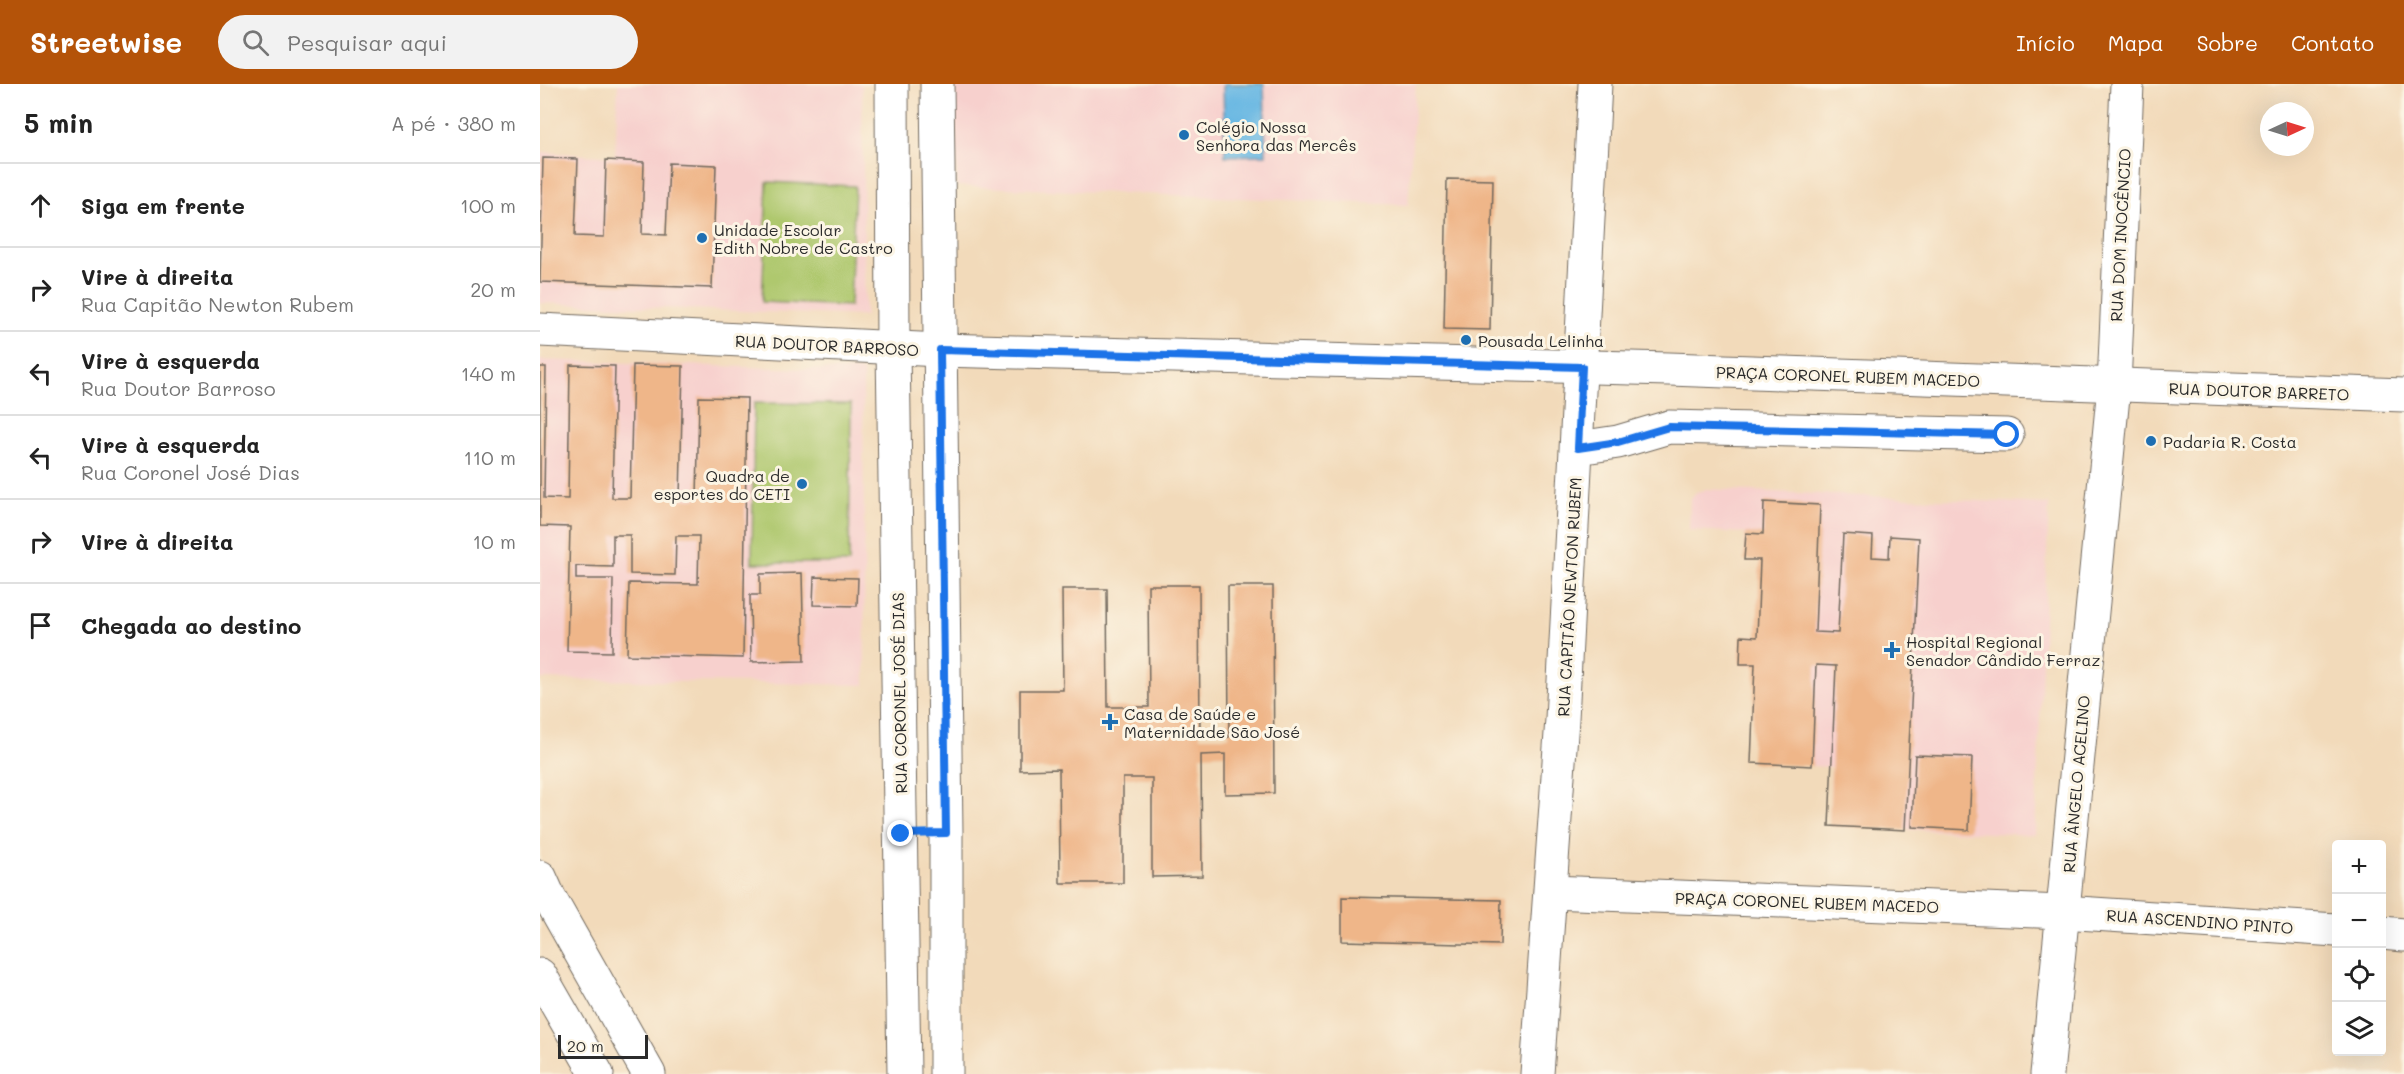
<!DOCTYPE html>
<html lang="pt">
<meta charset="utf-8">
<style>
:root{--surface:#fff;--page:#f2f2f2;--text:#222;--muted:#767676;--line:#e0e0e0;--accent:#b45309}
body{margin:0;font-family:Mali,sans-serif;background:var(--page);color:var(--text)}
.controls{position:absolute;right:18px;bottom:18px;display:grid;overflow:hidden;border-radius:6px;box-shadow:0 6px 24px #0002}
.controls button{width:54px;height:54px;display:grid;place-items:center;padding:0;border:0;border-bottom:2px solid var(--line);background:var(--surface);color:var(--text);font:30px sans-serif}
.compass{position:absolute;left:1720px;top:18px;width:54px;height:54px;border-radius:50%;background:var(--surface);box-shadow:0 6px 24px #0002;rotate:86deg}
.scale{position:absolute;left:18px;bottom:15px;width:90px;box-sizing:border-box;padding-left:6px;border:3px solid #2b2b2b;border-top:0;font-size:16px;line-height:21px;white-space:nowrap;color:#2b2b2b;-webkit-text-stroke:4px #fcf5e5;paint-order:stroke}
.stop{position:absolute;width:18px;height:18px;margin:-14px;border:4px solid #1a73e8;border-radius:50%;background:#fff}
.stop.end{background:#1a73e8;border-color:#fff;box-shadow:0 2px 6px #0008}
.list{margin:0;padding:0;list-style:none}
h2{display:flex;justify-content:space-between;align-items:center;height:78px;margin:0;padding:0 24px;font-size:26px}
h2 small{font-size:20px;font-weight:400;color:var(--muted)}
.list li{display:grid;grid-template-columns:39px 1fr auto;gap:18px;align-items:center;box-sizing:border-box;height:84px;padding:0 24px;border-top:2px solid var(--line)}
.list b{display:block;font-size:22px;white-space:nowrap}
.list p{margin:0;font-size:20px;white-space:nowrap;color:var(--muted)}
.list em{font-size:20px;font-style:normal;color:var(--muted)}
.icon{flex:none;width:33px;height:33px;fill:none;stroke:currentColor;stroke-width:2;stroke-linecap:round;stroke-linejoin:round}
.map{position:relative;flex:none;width:1864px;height:990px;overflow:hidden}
header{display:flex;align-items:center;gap:36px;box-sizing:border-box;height:84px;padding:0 30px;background:var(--accent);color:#fff}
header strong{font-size:28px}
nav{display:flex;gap:33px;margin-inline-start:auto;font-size:21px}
.search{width:420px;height:54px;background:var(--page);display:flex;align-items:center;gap:15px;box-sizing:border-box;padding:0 21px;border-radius:33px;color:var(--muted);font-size:22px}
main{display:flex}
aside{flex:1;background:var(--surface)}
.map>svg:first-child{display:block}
.built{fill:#f7d0cd}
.green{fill:#afc86e;stroke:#6d7a4c;stroke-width:1.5}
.water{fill:#69b8e3;stroke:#4a7287;stroke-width:1.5}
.building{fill:#efb689}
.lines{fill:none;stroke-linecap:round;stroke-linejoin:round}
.minor-casing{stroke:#71685d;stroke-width:35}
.minor{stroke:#fff;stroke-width:33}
.route{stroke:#1a73e8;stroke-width:8}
.poi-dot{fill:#1f6fb2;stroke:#fcf5e5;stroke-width:2}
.labels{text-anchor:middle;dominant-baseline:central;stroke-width:6;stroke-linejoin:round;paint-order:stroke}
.poi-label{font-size:16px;fill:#2b2b2b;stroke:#fcf5e5;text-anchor:start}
.street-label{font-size:16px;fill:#2b2b2b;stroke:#fcf5e5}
</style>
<header>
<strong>Streetwise</strong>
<div class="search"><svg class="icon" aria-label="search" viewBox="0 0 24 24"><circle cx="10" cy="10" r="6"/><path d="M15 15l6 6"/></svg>Pesquisar aqui</div>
<nav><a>Início</a><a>Mapa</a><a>Sobre</a><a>Contato</a></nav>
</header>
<main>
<aside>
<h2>5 min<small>A pé · 380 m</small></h2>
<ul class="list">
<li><svg class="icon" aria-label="ahead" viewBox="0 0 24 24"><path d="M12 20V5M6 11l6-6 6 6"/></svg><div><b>Siga em frente</b></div><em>100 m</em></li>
<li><svg class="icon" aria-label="right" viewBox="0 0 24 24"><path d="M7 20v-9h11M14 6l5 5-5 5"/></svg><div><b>Vire à direita</b><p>Rua Capitão Newton Rubem</p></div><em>20 m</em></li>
<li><svg class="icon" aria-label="left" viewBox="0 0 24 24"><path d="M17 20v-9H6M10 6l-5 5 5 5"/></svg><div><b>Vire à esquerda</b><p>Rua Doutor Barroso</p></div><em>140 m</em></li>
<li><svg class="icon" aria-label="left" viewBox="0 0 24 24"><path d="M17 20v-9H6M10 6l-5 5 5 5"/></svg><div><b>Vire à esquerda</b><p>Rua Coronel José Dias</p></div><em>110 m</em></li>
<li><svg class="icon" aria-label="right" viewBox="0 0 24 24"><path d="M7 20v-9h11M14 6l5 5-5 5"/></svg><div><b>Vire à direita</b></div><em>10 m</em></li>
<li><svg class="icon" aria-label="arrive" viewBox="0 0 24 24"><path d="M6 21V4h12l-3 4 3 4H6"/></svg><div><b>Chegada ao destino</b></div></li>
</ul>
</aside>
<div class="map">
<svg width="1864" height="990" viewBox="0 0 1864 990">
<rect width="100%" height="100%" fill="#fcf5e5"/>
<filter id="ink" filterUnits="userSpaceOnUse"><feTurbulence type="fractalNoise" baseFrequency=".0167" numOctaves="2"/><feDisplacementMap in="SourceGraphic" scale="12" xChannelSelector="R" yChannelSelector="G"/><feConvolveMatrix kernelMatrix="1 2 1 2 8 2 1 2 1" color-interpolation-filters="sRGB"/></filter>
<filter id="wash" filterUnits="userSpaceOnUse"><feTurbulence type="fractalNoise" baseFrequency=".008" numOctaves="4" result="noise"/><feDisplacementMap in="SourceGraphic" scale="24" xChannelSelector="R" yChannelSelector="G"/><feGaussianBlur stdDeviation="1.35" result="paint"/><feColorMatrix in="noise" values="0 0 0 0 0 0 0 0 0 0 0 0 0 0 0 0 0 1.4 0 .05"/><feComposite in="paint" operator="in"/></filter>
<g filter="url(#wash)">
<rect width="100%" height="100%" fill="#f2daba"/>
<g class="built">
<path d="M78,0H322L325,232L0,219V68L75,73Z"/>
<path d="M415,0H876L868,121L417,102Z"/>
<path d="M0,276L323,287L325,601L0,595Z"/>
<path d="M1166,405L1509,420L1495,751L1289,742L1291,683L1272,682L1215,581L1200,580L1201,552H1217L1220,476H1204L1205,449L1149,446L1150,415L1156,409Z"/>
</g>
<g class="green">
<path d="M227,98L315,102L310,222L222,218Z"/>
<path d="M214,319L311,320L309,479H212Z"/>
</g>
<path class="water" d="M683,0H724L726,71L685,72Z"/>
<g id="blocks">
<g class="building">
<path d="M3,74L38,75L35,152L64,153L66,76L104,78L102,150L126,151L129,79L176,81L172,204L0,198Z"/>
<path d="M907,95L953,96L950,246L904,245Z"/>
<path d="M30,281L75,282L72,414H90L93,281L143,282L140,415H157L159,313L207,314L203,574L87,571L89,499L158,500L159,452H136L135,491L90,490V451H73V483L36,482V495H73L72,568L27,567L30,443L0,442V283H6L4,414L28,415Z"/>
<path d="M1224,418L1280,421L1275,548L1298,549L1303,450L1333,452L1332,473L1349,474L1350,452L1379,454L1365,746L1289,742L1296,582L1276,581L1272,682L1211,679L1215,580H1200L1201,552L1217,553L1220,476H1204L1206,449L1223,450Z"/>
<path d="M262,489L264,577L211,578L210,511H220V490Z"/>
<path d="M274,493L318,494L317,522L273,521Z"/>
<path d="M608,501H659L660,653H689L688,502H733L734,709L685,710V670L661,671L662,792L612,793V694H583V799H520L519,685L480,686V606H523L522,505H567L568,623H609Z"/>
<path d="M1375,671L1432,673L1429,746L1372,743Z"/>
<path d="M802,813L961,816L960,861L802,857Z"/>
</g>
</g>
</g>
<g filter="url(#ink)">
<use href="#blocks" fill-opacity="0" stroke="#71685d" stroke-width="1.5"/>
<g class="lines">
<g class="minor-casing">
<g id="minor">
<path d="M352,0L353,265L364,990"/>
<path d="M397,0L406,749V990"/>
<path d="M0,246L400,266L1129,285L1864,311"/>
<path d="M1038,364L1078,358L1129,343L1467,351"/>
<path d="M0,793L9,813L109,990"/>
<path d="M1011,808L1523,828L1796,846"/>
<path d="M1842,849L1864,851"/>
<path d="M0,891L57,990"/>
<path d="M997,990L1022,635L1055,0"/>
<path d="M1507,990L1574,302L1587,0"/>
</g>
</g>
<use href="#minor" class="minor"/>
</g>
</g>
<g class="lines" filter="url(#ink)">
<path class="route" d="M361,750L406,749L400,266L1042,283L1038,364L1078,358L1129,343L1467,351"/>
</g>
<g class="poi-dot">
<circle cx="644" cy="51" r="6"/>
<circle cx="162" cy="154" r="6"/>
<circle cx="926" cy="256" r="6"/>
<circle cx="1611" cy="357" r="6"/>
<circle cx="262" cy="400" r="6"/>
<path d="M1349 557h6v6h6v6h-6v6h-6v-6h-6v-6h6z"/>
<path d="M567 629h6v6h6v6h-6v6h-6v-6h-6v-6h6z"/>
</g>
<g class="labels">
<g class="poi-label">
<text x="656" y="42">Colégio Nossa<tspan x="656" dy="18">Senhora das Mercês</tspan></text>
<text x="174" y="145">Unidade Escolar<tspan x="174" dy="18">Edith Nobre de Castro</tspan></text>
<text x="938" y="256">Pousada Lelinha</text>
<text x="1623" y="357">Padaria R. Costa</text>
<text x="250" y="391" text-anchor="end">Quadra de<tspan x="250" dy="18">esportes do CETI</tspan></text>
<text x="1366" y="557">Hospital Regional<tspan x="1366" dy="18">Senador Cândido Ferraz</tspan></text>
<text x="584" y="629">Casa de Saúde e<tspan x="584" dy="18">Maternidade São José</tspan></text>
</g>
<g class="street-label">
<text transform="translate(1580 151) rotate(-87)">RUA DOM INOCÊNCIO</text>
<text transform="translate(287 261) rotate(3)">RUA DOUTOR BARROSO</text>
<text transform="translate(1308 292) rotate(2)">PRAÇA CORONEL RUBEM MACEDO</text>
<text transform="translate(1719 307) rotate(2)">RUA DOUTOR BARRETO</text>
<text transform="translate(1029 513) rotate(-87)">RUA CAPITÃO NEWTON RUBEM</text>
<text transform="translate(359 609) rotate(-91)">RUA CORONEL JOSÉ DIAS</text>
<text transform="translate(1536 700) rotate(-85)">RUA ÂNGELO ACELINO</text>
<text transform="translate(1267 818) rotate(2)">PRAÇA CORONEL RUBEM MACEDO</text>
<text transform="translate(1660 837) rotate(4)">RUA ASCENDINO PINTO</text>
</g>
</g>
</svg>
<div class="controls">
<button>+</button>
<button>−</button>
<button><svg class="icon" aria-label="locate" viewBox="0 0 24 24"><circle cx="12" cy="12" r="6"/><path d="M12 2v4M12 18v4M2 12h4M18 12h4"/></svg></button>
<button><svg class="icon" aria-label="layers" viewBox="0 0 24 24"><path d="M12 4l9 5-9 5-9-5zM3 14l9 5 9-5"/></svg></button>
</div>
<svg class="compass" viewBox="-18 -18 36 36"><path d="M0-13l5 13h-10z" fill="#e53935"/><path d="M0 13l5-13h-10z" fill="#767676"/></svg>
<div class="scale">20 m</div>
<div class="stop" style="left:1467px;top:351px"></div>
<div class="stop end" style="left:361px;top:750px"></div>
</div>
</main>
